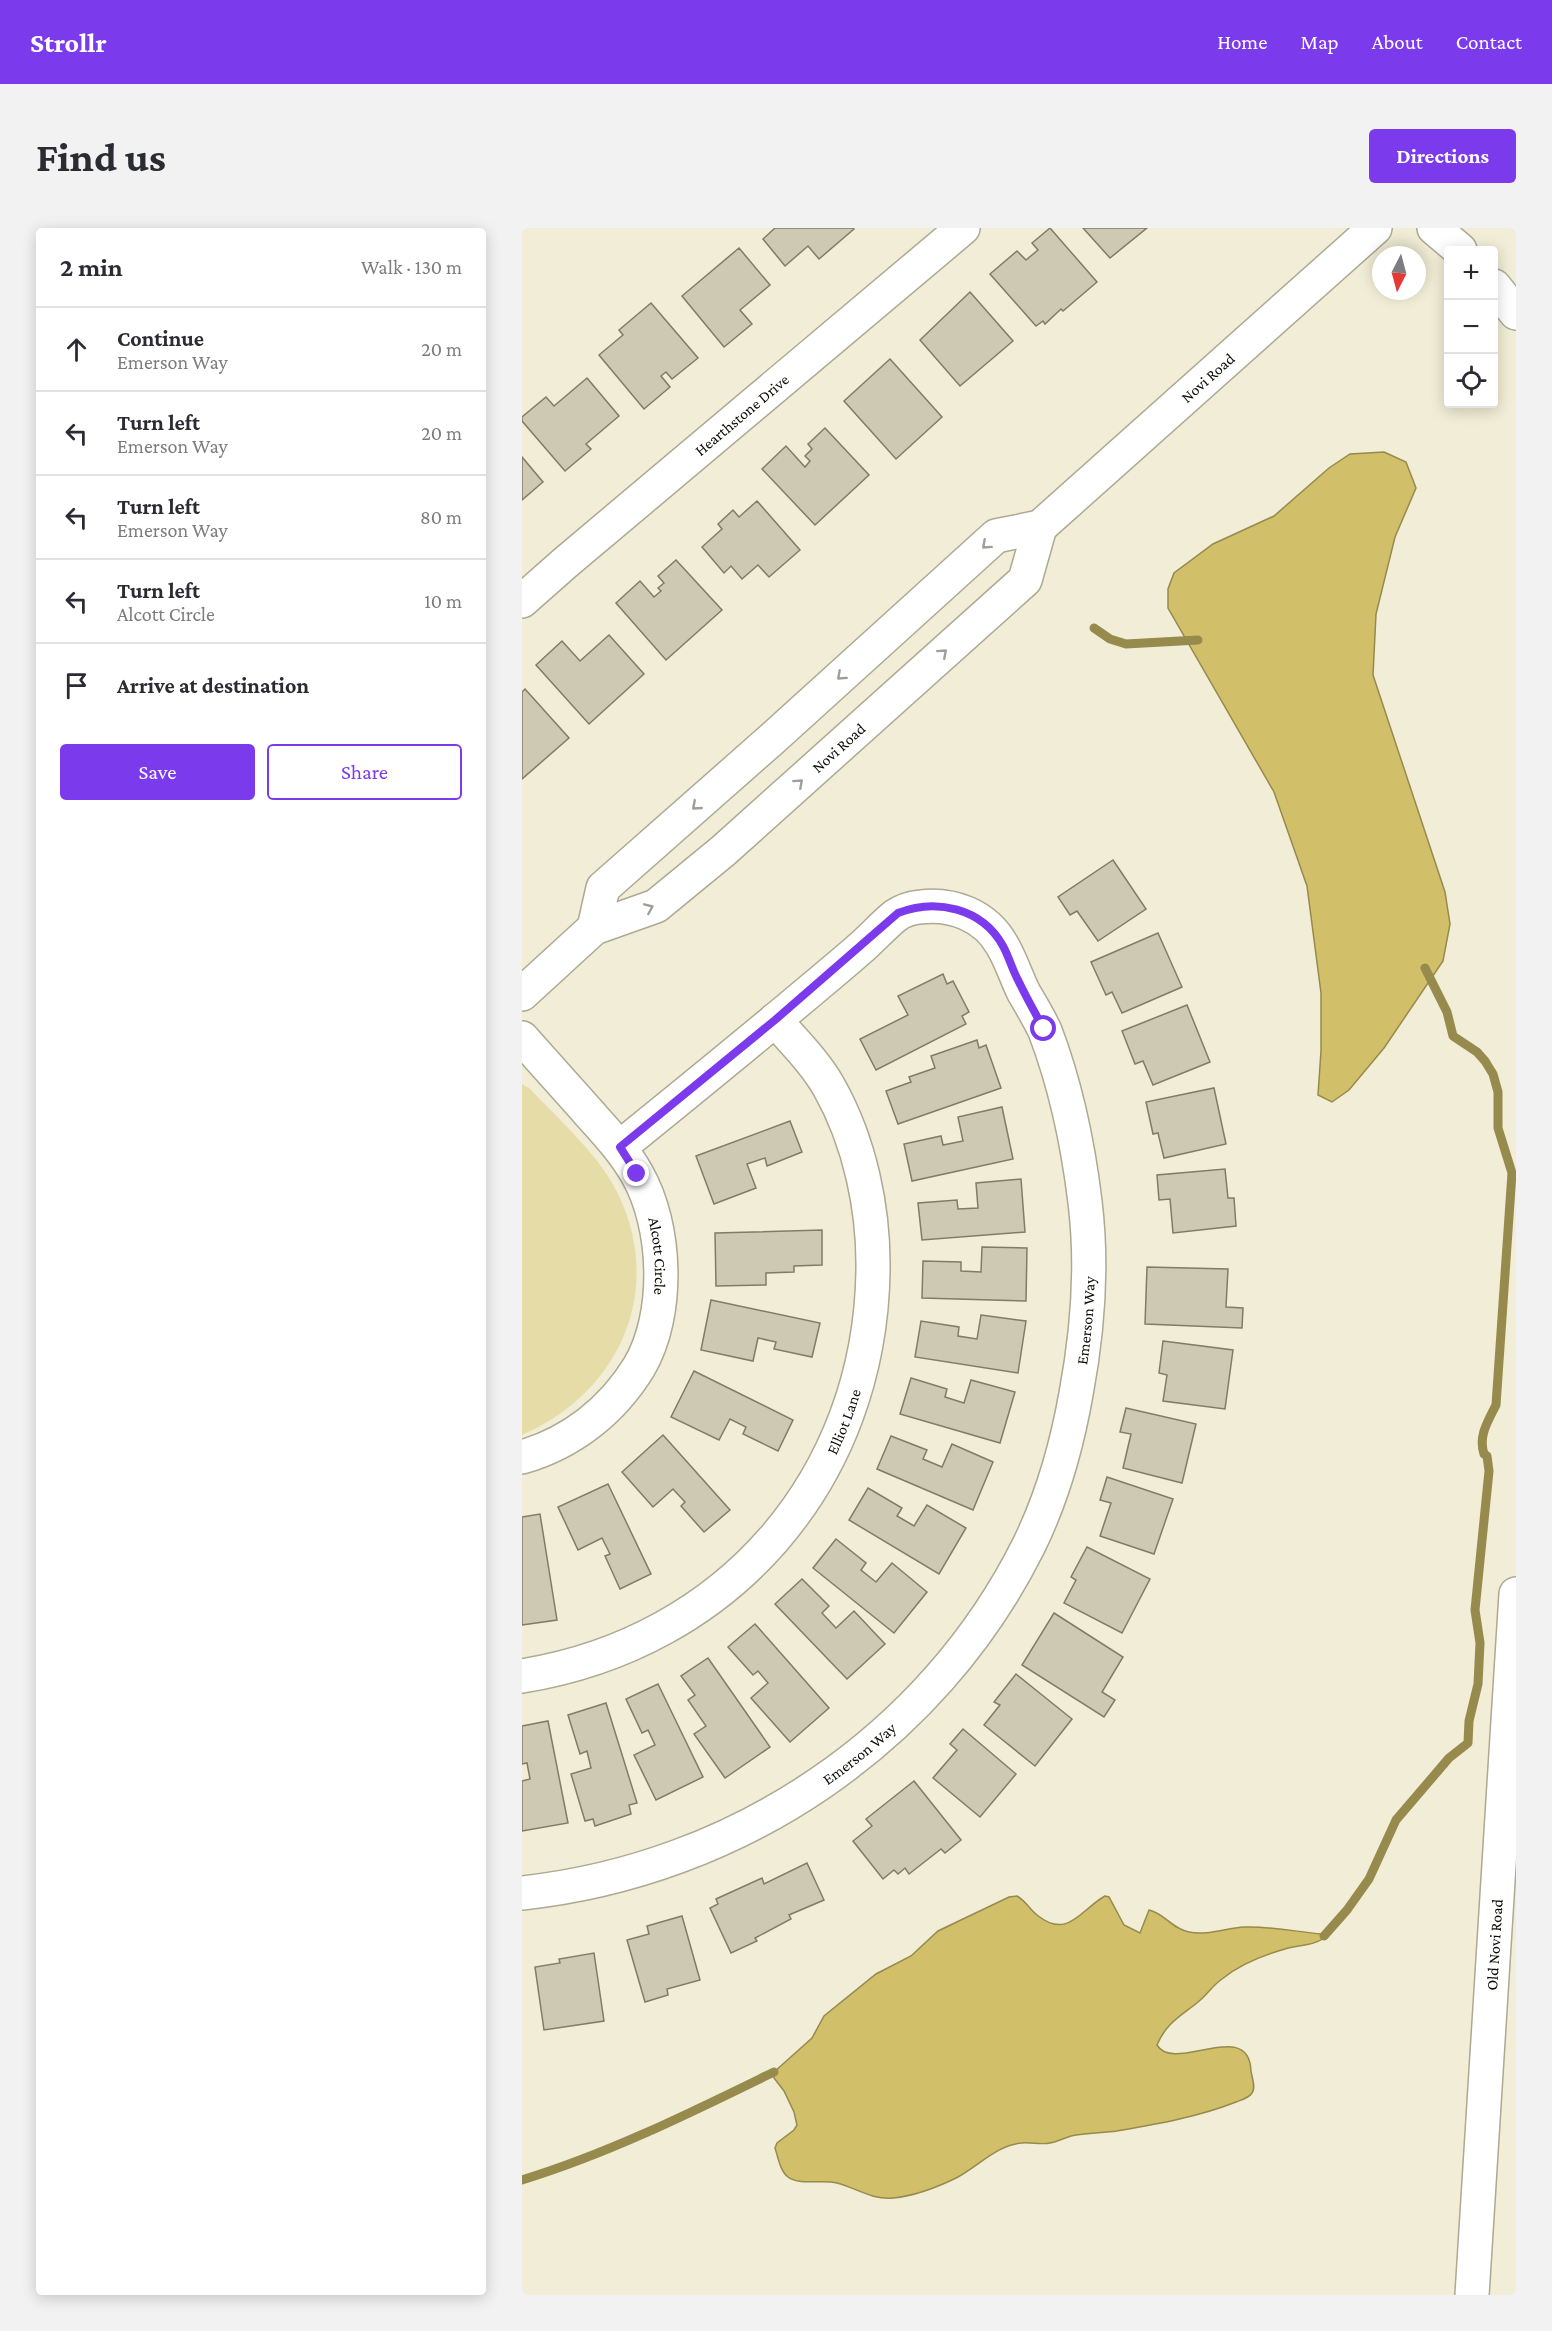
<!DOCTYPE html>
<meta charset="utf-8">
<style>
:root{--surface:#fff;--page:#f2f2f3;--text:#2b2b33;--muted:#7c7c81;--line:#e1e1e2;--accent:#7c3aed}
body{margin:0;font-family:"Crimson Pro",serif;background:var(--page);color:var(--text)}
.controls{position:absolute;right:18px;top:18px;display:grid;overflow:hidden;border-radius:6px;box-shadow:0 3px 15px #0003}
.controls button{width:54px;height:54px;display:grid;place-items:center;padding:0;border:0;border-bottom:2px solid var(--line);background:var(--surface);color:var(--text);font:30px sans-serif}
.compass{position:absolute;left:850px;top:18px;width:54px;height:54px;border-radius:50%;background:var(--surface);box-shadow:0 3px 15px #0003;rotate:186deg}
.stop{position:absolute;width:18px;height:18px;margin:-14px;border:4px solid #7c3aed;border-radius:50%;background:#fff}
.stop.end{background:#7c3aed;border-color:#fff;box-shadow:0 2px 6px #0008}
.list{margin:0;padding:0;list-style:none}
h2{display:flex;justify-content:space-between;align-items:center;height:78px;margin:0;padding:0 24px;font-size:26px}
h2 small{font-size:20px;font-weight:400;color:var(--muted)}
.list li{display:grid;grid-template-columns:39px 1fr auto;gap:18px;align-items:center;box-sizing:border-box;height:84px;padding:0 24px;border-top:2px solid var(--line)}
.list b{display:block;font-size:22px;white-space:nowrap}
.list p{margin:0;font-size:20px;white-space:nowrap;color:var(--muted)}
.list em{font-size:20px;font-style:normal;color:var(--muted)}
.actions{display:flex;gap:12px;padding:18px 24px}
.actions a{flex:1;padding:14px 0;border:2px solid var(--accent);border-radius:6px;text-align:center;font-size:21px;color:var(--accent)}
.actions .main{background:var(--accent);color:#fff}
.icon{flex:none;width:33px;height:33px;fill:none;stroke:currentColor;stroke-width:2;stroke-linecap:round;stroke-linejoin:round}
.map{position:relative;flex:none;width:994px;height:2067px;overflow:hidden;border-radius:6px}
header{display:flex;align-items:center;gap:36px;box-sizing:border-box;height:84px;padding:0 30px;background:var(--accent);color:#fff}
header strong{font-size:28px}
nav{display:flex;gap:33px;margin-inline-start:auto;font-size:21px}
.intro{display:flex;align-items:center;justify-content:space-between;box-sizing:border-box;height:144px;padding:0 36px}
h1{margin:0;font-size:42px}
.button{padding:15px 27px;border-radius:6px;background:var(--accent);color:#fff;font-size:21px;font-weight:700}
main{display:flex;gap:36px;padding:0 36px}
aside{flex:1;background:var(--surface);border-radius:6px;box-shadow:0 3px 15px #0003}
.map>svg:first-child{display:block}
.green{fill:#e6dca8}
.water{fill:#d1bf6a;stroke:#968a4c;stroke-width:1.5}
.lines{fill:none;stroke-linecap:round;stroke-linejoin:round}
.stream{stroke:#968a4c;stroke-width:9}
.building{fill:#cdc9b3;stroke:#807c67;stroke-width:1.5}
.street-casing{stroke:#ada993;stroke-width:36}
.secondary-casing{stroke:#ada993;stroke-width:36}
.street{stroke:#fff;stroke-width:33}
.secondary{stroke:#fff;stroke-width:33}
.oneway{stroke:#9f9e9b}
.route{stroke:#7c3aed;stroke-width:8}
.labels{text-anchor:middle;dominant-baseline:central;stroke-width:5;stroke-linejoin:round;paint-order:stroke}
.street-label{font-size:16px;fill:#0e0d06;stroke:#fffae3}
</style>
<header>
<strong>Strollr</strong>
<nav><a>Home</a><a>Map</a><a>About</a><a>Contact</a></nav>
</header>
<div class="intro"><h1>Find us</h1><a class="button">Directions</a></div>
<main>
<aside>
<h2>2 min<small>Walk · 130 m</small></h2>
<ul class="list">
<li><svg class="icon" aria-label="ahead" viewBox="0 0 24 24"><path d="M12 20V5M6 11l6-6 6 6"/></svg><div><b>Continue</b><p>Emerson Way</p></div><em>20 m</em></li>
<li><svg class="icon" aria-label="left" viewBox="0 0 24 24"><path d="M17 20v-9H6M10 6l-5 5 5 5"/></svg><div><b>Turn left</b><p>Emerson Way</p></div><em>20 m</em></li>
<li><svg class="icon" aria-label="left" viewBox="0 0 24 24"><path d="M17 20v-9H6M10 6l-5 5 5 5"/></svg><div><b>Turn left</b><p>Emerson Way</p></div><em>80 m</em></li>
<li><svg class="icon" aria-label="left" viewBox="0 0 24 24"><path d="M17 20v-9H6M10 6l-5 5 5 5"/></svg><div><b>Turn left</b><p>Alcott Circle</p></div><em>10 m</em></li>
<li><svg class="icon" aria-label="arrive" viewBox="0 0 24 24"><path d="M6 21V4h12l-3 4 3 4H6"/></svg><div><b>Arrive at destination</b></div></li>
</ul>
<div class="actions"><a class="main">Save</a><a>Share</a></div>
</aside>
<div class="map">
<svg width="994" height="2067" viewBox="0 0 994 2067">
<rect width="100%" height="100%" fill="#f1edd6"/>
<path class="green" d="M0,856L8,861C39,894 79,928 98,970C142,1067 95,1166 0,1207Z"/>
<g class="water">
<path d="M862,224L884,234L894,260L873,309L854,386L851,447L923,664L928,696L921,733L862,820L827,862L810,874L796,867L799,823V765L785,658L752,564L646,380V361L652,345L691,316L752,288L807,240L828,226Z"/>
<path d="M495,1668C504,1673 507,1681 515,1687C546,1712 558,1682 583,1668L587,1669L602,1697L618,1705L627,1682C642,1685 650,1701 667,1704C685,1708 704,1700 722,1699C748,1698 775,1704 800,1706L803,1709C793,1718 775,1717 763,1721C742,1727 717,1737 700,1751C691,1757 685,1767 676,1774C659,1788 644,1795 635,1817C652,1846 727,1789 729,1843C730,1850 734,1860 730,1865C727,1870 719,1872 714,1874C676,1889 635,1896 595,1903C580,1905 564,1905 549,1908C542,1910 535,1914 528,1915C519,1917 509,1914 500,1915C477,1916 456,1938 436,1949C418,1958 392,1968 371,1970C350,1972 334,1960 315,1955C300,1951 278,1958 266,1949C258,1943 256,1929 253,1920L255,1915L272,1902L275,1897L272,1884L262,1863L252,1850V1844L290,1810L302,1788L354,1746L389,1728L416,1703L487,1669Z"/>
</g>
<g class="lines">
<g class="stream">
<path d="M572,400L588,411L604,416L676,412"/>
<path d="M802,1708L825,1682L847,1651L874,1592L927,1530L946,1515L947,1493L956,1456L958,1415L953,1382L967,1243L965,1228L962,1226C956,1208 966,1193 974,1177L990,945L976,900V864L971,846L963,833L955,824L931,808L925,784L903,740"/>
<path d="M0,1952C88,1925 170,1884 252,1844"/>
</g>
</g>
<g class="building">
<path d="M253,0H331L332,1L297,31L286,18L263,38L241,11Z"/>
<path d="M528,0L575,54L541,83L539,81L523,96L521,93L514,98L468,46L495,23L504,32L516,22L510,15Z"/>
<path d="M561,0H625L588,30Z"/>
<path d="M217,20L248,57L218,82L230,96L202,119L160,68Z"/>
<path d="M448,64L491,113L438,158L398,112Z"/>
<path d="M129,75L176,130L150,151L144,144L139,148L148,159L122,181L77,127L101,107L97,102Z"/>
<path d="M368,131L420,189L374,231L322,173Z"/>
<path d="M65,150L97,188L64,216L69,221L43,243L0,193V189L24,169L32,178Z"/>
<path d="M303,200L347,247L293,297L240,241L264,218L283,239L288,233L283,228L290,221L286,216Z"/>
<path d="M0,229L21,254L0,272Z"/>
<path d="M235,273L278,322L247,349L236,337L220,351L209,338L202,345L180,319L200,301L196,296L211,282L217,289Z"/>
<path d="M154,332L200,382L144,432L94,375L118,353L132,369L139,363L136,360L142,355L136,348Z"/>
<path d="M87,407L122,446L67,496L14,437L40,413L58,433Z"/>
<path d="M3,461L47,510L0,551V464Z"/>
<path d="M591,632L624,681L576,713L555,683L548,687L536,669Z"/>
<path d="M636,705L660,759L600,785L590,764L584,767L569,734Z"/>
<path d="M421,746L425,756L431,753L447,784L440,788L444,796L354,842L338,811L386,787L376,768Z"/>
<path d="M665,777L688,834L631,857L621,833L613,836L600,803Z"/>
<path d="M455,812L457,820L464,817L479,860L376,896L364,863L389,854L387,849L413,840L409,828Z"/>
<path d="M692,860L704,916L642,930L636,905L631,906L624,874Z"/>
<path d="M480,879L491,931L390,953L382,916L419,908L421,917L441,913L436,889Z"/>
<path d="M268,893L280,924L245,938L243,930L225,936L234,960L192,976L174,928Z"/>
<path d="M703,941L706,970H712L714,998L651,1005L648,971L637,972L635,947Z"/>
<path d="M499,951L503,1004L400,1012L396,975L435,972L436,981L456,980L454,955Z"/>
<path d="M300,1002V1037L272,1038V1044L244,1045V1057L194,1058L193,1005Z"/>
<path d="M460,1019L505,1020L504,1073L400,1070L401,1033L439,1034V1043L459,1044Z"/>
<path d="M625,1039L706,1041L704,1079L721,1080L720,1100L623,1096Z"/>
<path d="M189,1072L298,1095L290,1129L252,1121L254,1114L236,1110L231,1133L179,1122Z"/>
<path d="M459,1087L504,1093L496,1145L393,1129L399,1093L437,1099L436,1108L455,1111Z"/>
<path d="M641,1113L711,1122L703,1181L641,1173L645,1147L637,1145Z"/>
<path d="M172,1143L271,1192L256,1223L221,1206L224,1199L208,1191L197,1212L149,1189Z"/>
<path d="M389,1150L425,1161L423,1169L442,1175L449,1152L493,1164L478,1215L378,1186Z"/>
<path d="M604,1180L674,1196L660,1255L601,1240L609,1206L598,1204Z"/>
<path d="M141,1207L208,1282L182,1304L159,1278L163,1274L151,1261L131,1279L100,1244Z"/>
<path d="M369,1208L405,1222L401,1231L420,1239L430,1216L471,1234L451,1282L355,1241Z"/>
<path d="M585,1249L651,1271L632,1326L578,1308L589,1275L578,1272Z"/>
<path d="M86,1256L129,1346L98,1361L83,1328L88,1326L80,1310L56,1322L36,1279Z"/>
<path d="M346,1260L380,1280L375,1288L392,1298L405,1277L444,1300L417,1346L327,1292Z"/>
<path d="M18,1286L35,1392L0,1397V1289Z"/>
<path d="M314,1311L344,1335L339,1342L354,1354L370,1335L405,1364L372,1405L291,1340Z"/>
<path d="M565,1319L628,1351L600,1405L542,1375L554,1352L549,1349Z"/>
<path d="M280,1351L307,1378L300,1385L314,1400L332,1383L363,1416L325,1451L253,1376Z"/>
<path d="M532,1385L601,1429L580,1464L593,1472L582,1489L500,1437Z"/>
<path d="M233,1396L307,1480L268,1514L229,1470L246,1455L236,1443L231,1447L206,1419Z"/>
<path d="M186,1430L248,1519L203,1550L172,1506L184,1498L166,1472L173,1467L159,1448Z"/>
<path d="M494,1446L550,1491L513,1538L462,1497L478,1477L472,1474Z"/>
<path d="M136,1456L181,1549L134,1572L112,1527L133,1517L126,1502L120,1505L104,1471Z"/>
<path d="M84,1475L115,1575L107,1577L109,1586L73,1598L71,1591L63,1593L49,1546L69,1540L65,1523L58,1526L46,1487Z"/>
<path d="M26,1493L46,1595L0,1603V1553L8,1551L5,1535L0,1536V1498Z"/>
<path d="M441,1501L494,1546L458,1589L411,1550L435,1522L428,1516Z"/>
<path d="M392,1553L439,1612L423,1625L419,1621L387,1646L383,1640L376,1646L372,1642L361,1651L331,1613L350,1598L344,1591Z"/>
<path d="M285,1635L302,1672L267,1687L269,1691L233,1710L235,1713L209,1725L188,1680L196,1676L194,1671L240,1650L242,1656Z"/>
<path d="M160,1688L178,1752L145,1761L146,1767L123,1774L105,1712L127,1706L125,1698Z"/>
<path d="M72,1725L82,1793L22,1802L13,1739L38,1735L37,1731Z"/>
</g>
<g class="lines">
<g class="street-casing">
<g id="street">
<path id="s1" d="M0,373L43,335L441,0"/>
<path id="s2" d="M0,810C22,835 45,860 67,885C84,904 102,923 115,946C145,998 148,1087 117,1139C90,1183 49,1215 0,1229"/>
<path id="s3" d="M0,1448C206,1415 348,1251 351,1043C352,981 338,914 307,859C293,834 272,814 253,792"/>
<path id="s4" d="M0,1665C215,1642 410,1512 507,1317C530,1270 545,1217 554,1166C566,1102 571,1039 563,974C556,916 544,858 523,803C517,790 509,777 502,765C494,749 489,732 480,717C463,687 430,675 398,679C389,680 381,682 373,688C362,697 352,708 341,718C324,733 306,748 288,763C225,816 161,868 98,919"/>
</g>
</g>
<g class="secondary-casing">
<g id="secondary">
<path d="M912,0L938,22"/>
<path d="M972,58L994,85"/>
<path id="s5" d="M72,700L81,660L250,511L474,308L518,299L853,0"/>
<path id="s6" d="M0,766L72,700L134,678L201,623L503,352L518,299"/>
<path id="s7" d="M950,2067L994,1366"/>
</g>
</g>
<use href="#street" class="street"/>
<use href="#secondary" class="secondary"/>
</g>
<defs><path id="oneway-chevron" d="M-2-3.5L2.5 0L-2 3.5" fill="none" stroke-width="1.6" stroke-linecap="round" stroke-linejoin="round" transform="scale(1.5)"/></defs>
<g class="oneway">
<use href="#oneway-chevron" transform="translate(464 317) rotate(138)"/>
<use href="#oneway-chevron" transform="translate(421 425) rotate(-42)"/>
<use href="#oneway-chevron" transform="translate(319 448) rotate(138)"/>
<use href="#oneway-chevron" transform="translate(277 555) rotate(-42)"/>
<use href="#oneway-chevron" transform="translate(174 578) rotate(139)"/>
<use href="#oneway-chevron" transform="translate(127 680) rotate(-23)"/>
</g>
<g class="lines">
<path class="route" d="M115,946L98,919L253,792L376,685C414,670 460,680 481,718C487,729 490,741 496,752C504,769 513,785 522,801"/>
</g>
<g class="labels">
<g class="street-label">
<text stroke="none"><textPath href="#s5" startOffset="838">Novi Road</textPath></text>
<text stroke="none"><textPath href="#s1" startOffset="288">Hearthstone Drive</textPath></text>
<text stroke="none"><textPath href="#s6" startOffset="405">Novi Road</textPath></text>
<text stroke="none"><textPath href="#s2" startOffset="264">Alcott Circle</textPath></text>
<text stroke="none"><textPath href="#s4" startOffset="874">Emerson Way</textPath></text>
<text stroke="none"><textPath href="#s3" startOffset="430">Elliot Lane</textPath></text>
<text stroke="none"><textPath href="#s4" startOffset="370">Emerson Way</textPath></text>
<text stroke="none"><textPath href="#s7" startOffset="351">Old Novi Road</textPath></text>
</g>
</g>
</svg>
<div class="controls">
<button>+</button>
<button>−</button>
<button><svg class="icon" aria-label="locate" viewBox="0 0 24 24"><circle cx="12" cy="12" r="6"/><path d="M12 2v4M12 18v4M2 12h4M18 12h4"/></svg></button>
</div>
<svg class="compass" viewBox="-18 -18 36 36"><path d="M0-13l5 13h-10z" fill="#e53935"/><path d="M0 13l5-13h-10z" fill="#7c7c81"/></svg>
<div class="stop" style="left:522px;top:801px"></div>
<div class="stop end" style="left:115px;top:946px"></div>
</div>
</main>
